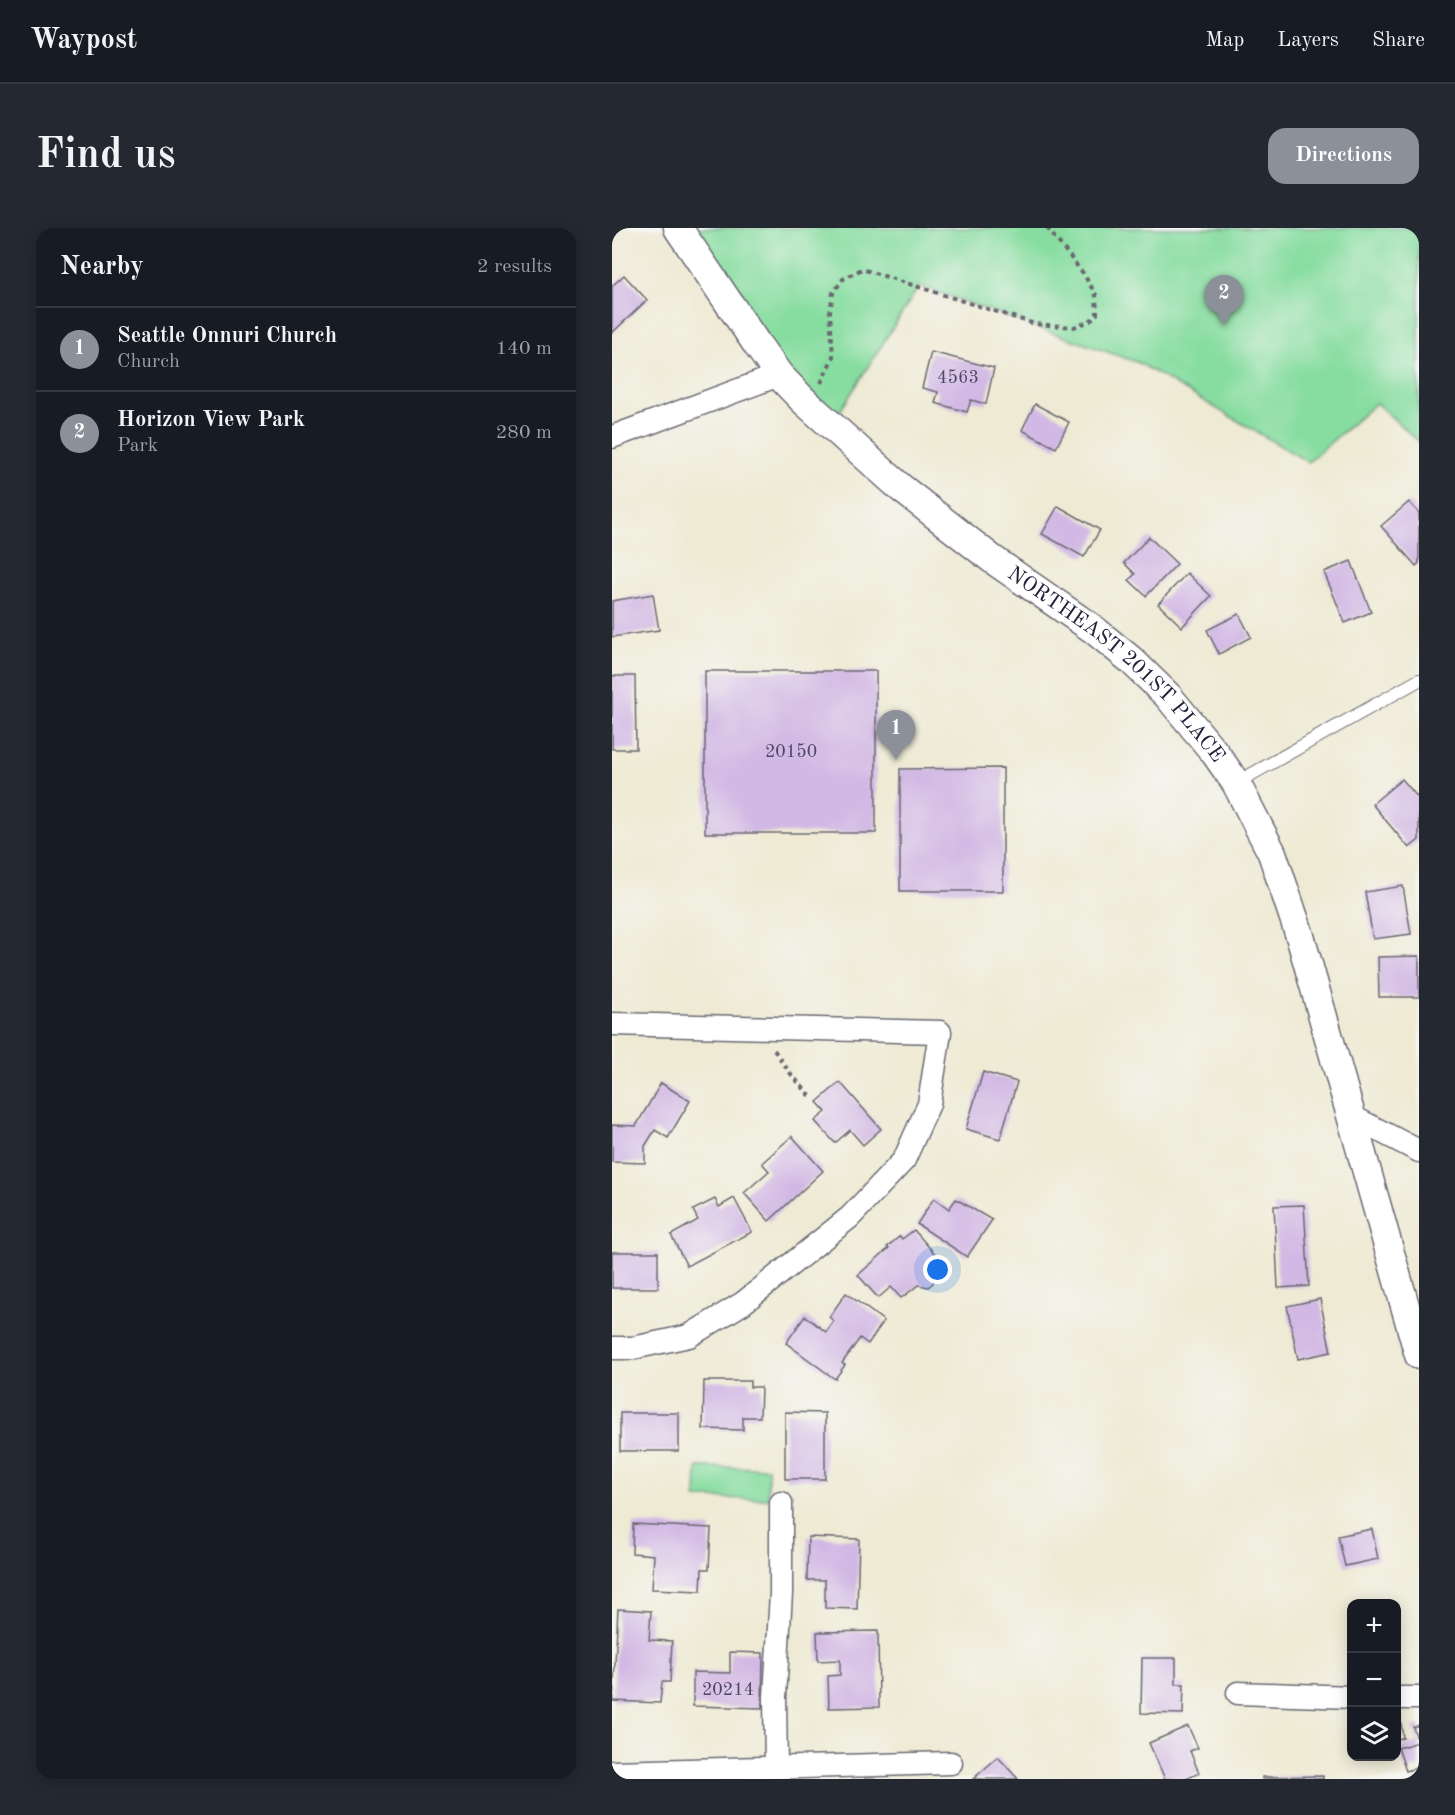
<!DOCTYPE html>
<meta charset="utf-8">
<style>
:root{--surface:#171b24;--page:#242831;--text:#f1f3f6;--muted:#9ea1a6;--line:#363941;--accent:#8c9099}
body{margin:0;font-family:"Old Standard TT",serif;background:var(--page);color:var(--text)}
.controls{position:absolute;right:18px;bottom:18px;display:grid;overflow:hidden;border-radius:12px;box-shadow:0 3px 15px #0003}
.controls button{width:54px;height:54px;display:grid;place-items:center;padding:0;border:0;border-bottom:2px solid var(--line);background:var(--surface);color:var(--text);font:30px sans-serif}
.you{position:absolute;left:326px;top:1042px;width:21px;height:21px;margin:-15px;border:4px solid #fff;border-radius:50%;background:#1a73e8;box-shadow:0 0 0 9px #1a73e833}
.badge{display:grid;place-items:center;width:39px;height:39px;border-radius:50%;background:var(--accent);color:#fff;font-size:20px;font-weight:700}
.pin{position:absolute;translate:-50% -50px;filter:drop-shadow(0 2px 3px #0008)}
.pin::after{content:'';position:absolute;top:32px;width:21px;height:18px;background:inherit;clip-path:polygon(0 0,100% 0,50% 100%)}
.list{margin:0;padding:0;list-style:none}
h2{display:flex;justify-content:space-between;align-items:center;height:78px;margin:0;padding:0 24px;font-size:26px}
h2 small{font-size:20px;font-weight:400;color:var(--muted)}
.list li{display:grid;grid-template-columns:39px 1fr auto;gap:18px;align-items:center;box-sizing:border-box;height:84px;padding:0 24px;border-top:2px solid var(--line)}
.list b{display:block;font-size:22px;white-space:nowrap}
.list p{margin:0;font-size:20px;white-space:nowrap;color:var(--muted)}
.list em{font-size:20px;font-style:normal;color:var(--muted)}
.icon{flex:none;width:33px;height:33px;fill:none;stroke:currentColor;stroke-width:2;stroke-linecap:round;stroke-linejoin:round}
.map{position:relative;flex:none;width:807px;height:1551px;overflow:hidden;border-radius:18px}
header{display:flex;align-items:center;gap:36px;box-sizing:border-box;height:84px;padding:0 30px;background:var(--surface);border-bottom:2px solid var(--line)}
header strong{font-size:28px}
nav{display:flex;gap:33px;margin-inline-start:auto;font-size:21px}
.intro{display:flex;align-items:center;justify-content:space-between;box-sizing:border-box;height:144px;padding:0 36px}
h1{margin:0;font-size:42px}
.button{padding:15px 27px;border-radius:18px;background:var(--accent);color:#fff;font-size:21px;font-weight:700}
main{display:flex;gap:36px;padding:0 36px}
aside{flex:1;background:var(--surface);border-radius:18px;box-shadow:0 3px 15px #0003}
.map>svg:first-child{display:block}
.green{fill:#87dda0;stroke:#54806e;stroke-width:1.5}
.building{fill:#d2b8e4}
.lines{fill:none;stroke-linecap:round;stroke-linejoin:round}
.service-casing{stroke:#696871;stroke-width:14}
.minor-casing{stroke:#696871;stroke-width:25}
.tertiary-casing{stroke:#696871;stroke-width:31}
.path{stroke:#696871;stroke-width:4;stroke-dasharray:4.5 4.5;stroke-linecap:butt}
.service{stroke:#fff;stroke-width:12}
.minor{stroke:#fff;stroke-width:22}
.tertiary{stroke:#fff;stroke-width:28}
.labels{text-anchor:middle;dominant-baseline:central;stroke-width:6;stroke-linejoin:round;paint-order:stroke}
.number-label{font-size:18px;fill:#4e4865}
.street-label{font-size:21px;fill:#22223b;stroke:#f6f6f2}
</style>
<header>
<strong>Waypost</strong>
<nav><a>Map</a><a>Layers</a><a>Share</a></nav>
</header>
<div class="intro"><h1>Find us</h1><a class="button">Directions</a></div>
<main>
<aside>
<h2>Nearby<small>2 results</small></h2>
<ul class="list">
<li><span class="badge">1</span><div><b>Seattle Onnuri Church</b><p>Church</p></div><em>140 m</em></li>
<li><span class="badge">2</span><div><b>Horizon View Park</b><p>Park</p></div><em>280 m</em></li>
</ul>
</aside>
<div class="map">
<svg width="807" height="1551" viewBox="0 0 807 1551">
<rect width="100%" height="100%" fill="#f6f6f2"/>
<filter id="ink" filterUnits="userSpaceOnUse"><feTurbulence type="fractalNoise" baseFrequency=".0167" numOctaves="2"/><feDisplacementMap in="SourceGraphic" scale="12" xChannelSelector="R" yChannelSelector="G"/><feConvolveMatrix kernelMatrix="1 2 1 2 8 2 1 2 1" color-interpolation-filters="sRGB"/></filter>
<filter id="wash" filterUnits="userSpaceOnUse"><feTurbulence type="fractalNoise" baseFrequency=".008" numOctaves="4" result="noise"/><feDisplacementMap in="SourceGraphic" scale="24" xChannelSelector="R" yChannelSelector="G"/><feGaussianBlur stdDeviation="1.35" result="paint"/><feColorMatrix in="noise" values="0 0 0 0 0 0 0 0 0 0 0 0 0 0 0 0 0 1.4 0 .05"/><feComposite in="paint" operator="in"/></filter>
<g filter="url(#wash)">
<rect width="100%" height="100%" fill="#eeead4"/>
<g class="green">
<path d="M80,0H807V214L764,175L696,234L527,135L307,58L225,188L144,115Z"/>
<path d="M85,1239L156,1240V1271L84,1270Z"/>
</g>
<g id="blocks">
<g class="building">
<path d="M12,47L35,72L0,105V58Z"/>
<path d="M319,124L382,140L374,176L359,172L355,184L323,175L326,164L310,160Z"/>
<path d="M423,176L457,194L444,220L410,202Z"/>
<path d="M797,274L807,285V335L804,338L769,298Z"/>
<path d="M446,278L488,302L472,329L430,306Z"/>
<path d="M537,309L565,336L534,368L517,352L523,346L512,335Z"/>
<path d="M739,333L759,384L733,395L712,344Z"/>
<path d="M575,345L599,368L570,399L546,376Z"/>
<path d="M41,366L47,402L0,409V373Z"/>
<path d="M627,386L639,409L607,426L595,402Z"/>
<rect x="93" y="443" width="171" height="162"/>
<path d="M0,448H23L24,521H0Z"/>
<path d="M391,540V663H288V541Z"/>
<path d="M790,551L807,571V612L797,620L760,576Z"/>
<path d="M791,658L799,706L761,711L753,664Z"/>
<path d="M807,728V769H767L766,729Z"/>
<path d="M371,844L405,854L388,911L354,901Z"/>
<path d="M228,854L269,901L251,917L238,902L223,915L203,893L214,884L205,874Z"/>
<path d="M49,855L78,873L56,910L43,902L33,918V935L0,934V897L24,898Z"/>
<path d="M180,908L211,943L157,993L132,965L157,943L150,935Z"/>
<path d="M122,970L140,1004L75,1038L59,1007L86,992L81,982L103,971L107,979Z"/>
<path d="M322,970L337,981L344,971L380,992L355,1029L305,996Z"/>
<path d="M692,977L697,1058L666,1060L662,978Z"/>
<path d="M302,1002L330,1034L319,1043L322,1046L321,1055L316,1059L307,1057L289,1070L279,1059L266,1070L246,1047L277,1020L275,1019L288,1008L290,1011Z"/>
<rect x="0" y="1024" width="46" height="36"/>
<path d="M234,1065L272,1093L256,1116L248,1110L230,1135L233,1137L223,1151L174,1115L193,1088L214,1104L222,1093L217,1089Z"/>
<path d="M708,1071L719,1124L686,1131L675,1078Z"/>
<path d="M92,1153H138V1159H149L148,1189H131V1202L91,1201Z"/>
<path d="M173,1184L213,1185V1251H173Z"/>
<rect x="8" y="1185" width="59" height="38"/>
<path d="M21,1296L99,1300L97,1341H90L89,1363L40,1361L42,1327L20,1325Z"/>
<path d="M760,1301L766,1331L733,1338L726,1308Z"/>
<path d="M196,1309L247,1311L245,1381L213,1380V1352H195Z"/>
<path d="M6,1381L39,1383L37,1412L60,1413L58,1454H50L48,1475L1,1473Z"/>
<path d="M266,1403L267,1479L217,1480L216,1448L228,1447V1432L206,1433L205,1404Z"/>
<path d="M118,1424L151,1425L150,1480L81,1478V1444L118,1445Z"/>
<path d="M530,1430H564V1456H572L571,1486L529,1485Z"/>
<path d="M784,1487H788L791,1510L784,1511Z"/>
<path d="M807,1497V1539L794,1543L786,1520L806,1514L801,1499Z"/>
<path d="M576,1498L586,1520L578,1523L587,1545L574,1551H553L537,1515Z"/>
<path d="M386,1529L406,1551H361Z"/>
<path d="M711,1548V1551H650V1549Z"/>
</g>
</g>
</g>
<g filter="url(#ink)">
<use href="#blocks" fill-opacity="0" stroke="#696871" stroke-width="1.5"/>
<g class="lines">
<g class="service-casing">
<path id="service" d="M624,555L807,452"/>
</g>
<g class="minor-casing">
<g id="minor">
<path d="M0,209L167,147"/>
<path d="M0,796L328,804L317,876L292,932L238,989L131,1075L77,1108L21,1120H0"/>
<path d="M737,887L807,923"/>
<path d="M626,1465L740,1469"/>
<path d="M784,1470H807"/>
<path d="M164,1539L163,1469L169,1365V1275"/>
<path d="M0,1544L339,1535"/>
</g>
</g>
<g class="tertiary-casing">
<g id="tertiary">
<path id="s1" d="M66,0L144,115L167,147L191,172L289,260L380,331L481,401L519,432L556,468L603,525L624,555L660,625L688,708L807,1127"/>
</g>
</g>
<g class="path">
<path d="M209,155L221,129L218,84L221,65L231,51L250,41L423,96L462,99L478,93L485,86L484,67L471,45L435,0"/>
<path d="M162,822L179,846L201,871"/>
</g>
<use href="#service" class="service"/>
<use href="#minor" class="minor"/>
<use href="#tertiary" class="tertiary"/>
</g>
</g>
<g class="labels">
<g class="number-label">
<text x="346" y="150">4563</text>
<text x="179" y="524">20150</text>
<text x="116" y="1462">20214</text>
</g>
<g class="street-label">
<text stroke="none"><textPath href="#s1" startOffset="624">NORTHEAST 201ST PLACE</textPath></text>
</g>
</g>
</svg>
<div class="controls">
<button>+</button>
<button>−</button>
<button><svg class="icon" aria-label="layers" viewBox="0 0 24 24"><path d="M12 4l9 5-9 5-9-5zM3 14l9 5 9-5"/></svg></button>
</div>
<div class="you"></div>
<div class="pin badge" style="left:284px;top:532px">1</div>
<div class="pin badge" style="left:612px;top:97px">2</div>
</div>
</main>
